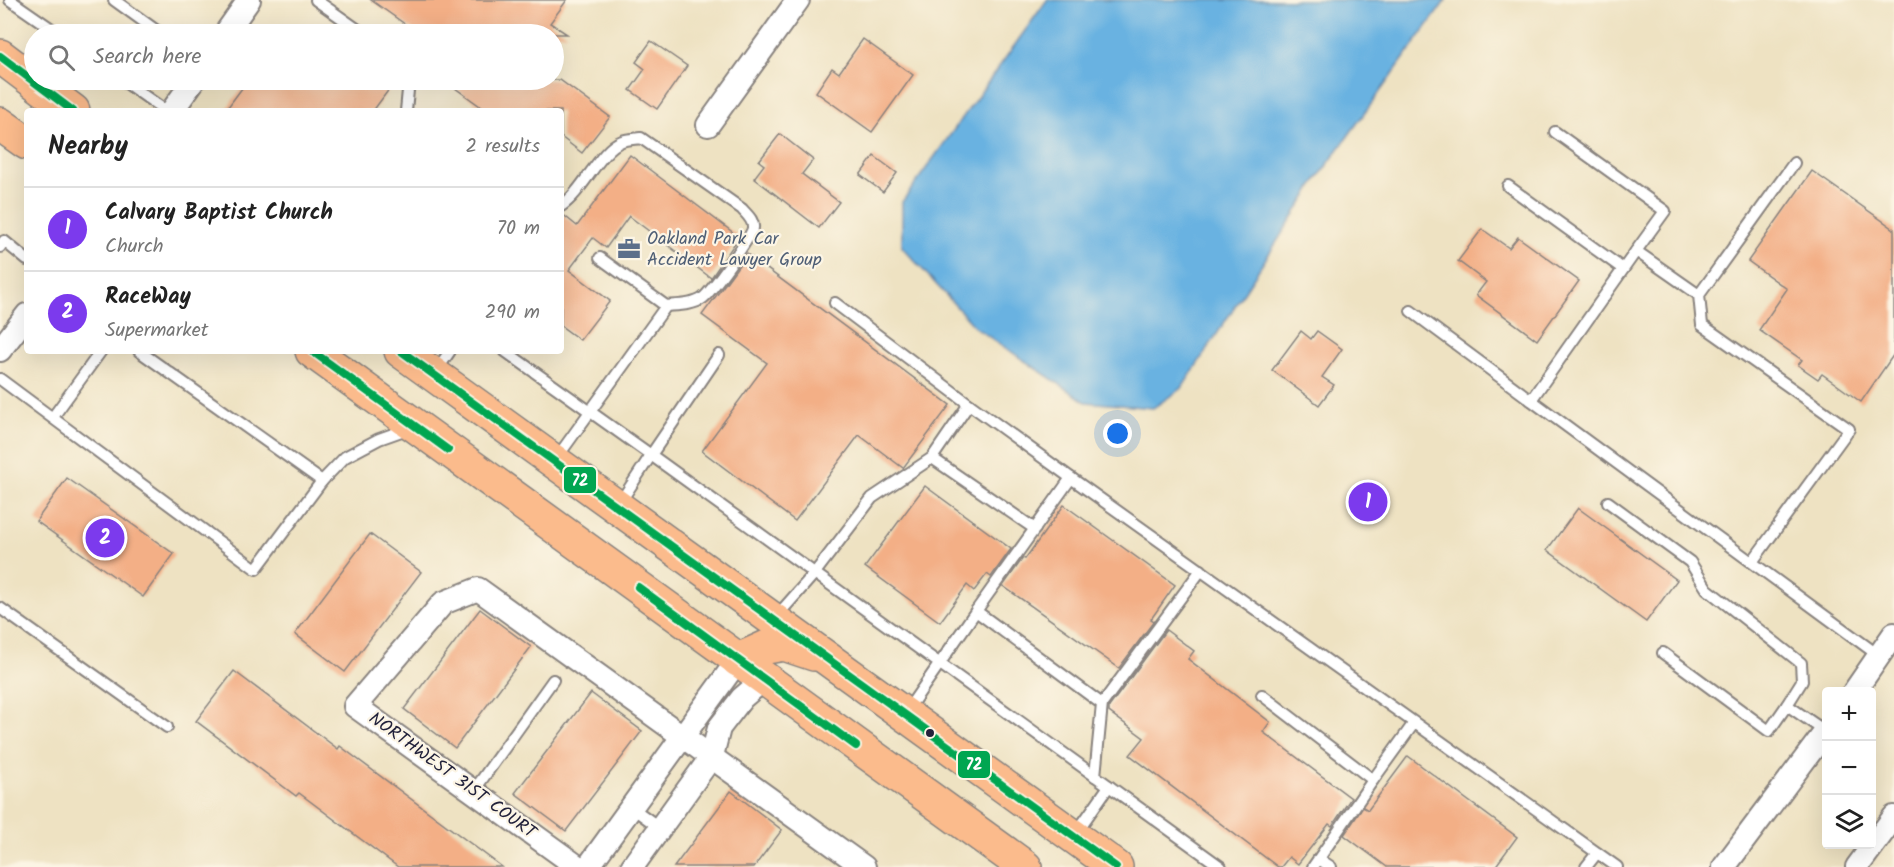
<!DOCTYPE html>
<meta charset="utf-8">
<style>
:root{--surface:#fff;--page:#f2f2f2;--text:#222;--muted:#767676;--line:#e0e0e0;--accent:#7c3aed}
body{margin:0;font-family:Kalam,sans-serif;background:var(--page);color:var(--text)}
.controls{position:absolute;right:18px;bottom:18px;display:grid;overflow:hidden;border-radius:6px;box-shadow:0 6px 24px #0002}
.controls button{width:54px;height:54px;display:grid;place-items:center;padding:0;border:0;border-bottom:2px solid var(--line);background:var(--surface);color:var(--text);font:30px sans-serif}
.you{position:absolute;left:1118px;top:434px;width:21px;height:21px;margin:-15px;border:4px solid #fff;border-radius:50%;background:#1a73e8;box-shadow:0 0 0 9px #1a73e833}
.badge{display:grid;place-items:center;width:39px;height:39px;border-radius:50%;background:var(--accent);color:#fff;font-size:20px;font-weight:700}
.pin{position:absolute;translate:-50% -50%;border:3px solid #fff;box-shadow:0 2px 6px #0006}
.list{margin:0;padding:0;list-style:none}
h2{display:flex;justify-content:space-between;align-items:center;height:78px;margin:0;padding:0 24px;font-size:26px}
h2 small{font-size:20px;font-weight:400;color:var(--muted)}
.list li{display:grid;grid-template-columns:39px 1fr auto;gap:18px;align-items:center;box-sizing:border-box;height:84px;padding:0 24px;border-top:2px solid var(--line)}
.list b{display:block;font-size:22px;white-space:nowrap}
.list p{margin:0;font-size:20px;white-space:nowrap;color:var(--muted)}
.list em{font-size:20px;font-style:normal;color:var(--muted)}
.icon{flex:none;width:33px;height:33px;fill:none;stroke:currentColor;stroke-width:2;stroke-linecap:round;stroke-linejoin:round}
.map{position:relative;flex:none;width:1894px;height:867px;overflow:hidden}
.search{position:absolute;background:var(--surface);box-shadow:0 6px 24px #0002;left:24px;top:24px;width:540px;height:66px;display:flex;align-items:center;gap:15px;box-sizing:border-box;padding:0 21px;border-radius:33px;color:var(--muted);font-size:22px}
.panel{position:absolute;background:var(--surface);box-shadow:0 6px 24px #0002;left:24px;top:108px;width:540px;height:246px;border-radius:6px}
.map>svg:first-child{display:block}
.water{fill:#69b2e1;stroke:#466a8e;stroke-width:1.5}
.building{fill:#f3af86}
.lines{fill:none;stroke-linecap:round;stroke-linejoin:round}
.service-casing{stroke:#88827e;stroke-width:14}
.minor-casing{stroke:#88827e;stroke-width:26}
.primary-casing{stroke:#88827e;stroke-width:36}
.service{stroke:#fff;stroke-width:10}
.minor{stroke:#fff;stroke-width:22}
.primary{stroke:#fbbb8c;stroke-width:33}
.bus-1-casing{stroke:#fcf5e5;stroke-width:12}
.bus-1{stroke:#00a651;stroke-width:8}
.bus-dot{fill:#22223b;stroke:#fcf5e5;stroke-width:2}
.labels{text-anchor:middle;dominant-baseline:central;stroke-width:4.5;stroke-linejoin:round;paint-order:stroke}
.service-label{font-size:18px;fill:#4e5e75;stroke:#fcf5e5;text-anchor:start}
.street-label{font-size:18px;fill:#22223b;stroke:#fcf5e5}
.line-badge{stroke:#fcf5e5;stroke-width:2}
.badge-label{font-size:16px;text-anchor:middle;font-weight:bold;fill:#fff}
</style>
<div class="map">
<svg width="1894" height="867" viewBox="0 0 1894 867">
<rect width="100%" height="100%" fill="#fcf5e5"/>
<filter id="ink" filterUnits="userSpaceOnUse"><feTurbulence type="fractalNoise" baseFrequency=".0167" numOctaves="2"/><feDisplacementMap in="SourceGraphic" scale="12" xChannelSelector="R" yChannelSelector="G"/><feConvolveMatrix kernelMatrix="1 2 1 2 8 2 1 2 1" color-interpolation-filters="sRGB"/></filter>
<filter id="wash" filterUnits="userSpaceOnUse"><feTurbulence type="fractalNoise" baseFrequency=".008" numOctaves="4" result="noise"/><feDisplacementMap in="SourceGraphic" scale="24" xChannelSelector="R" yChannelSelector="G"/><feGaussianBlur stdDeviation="1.35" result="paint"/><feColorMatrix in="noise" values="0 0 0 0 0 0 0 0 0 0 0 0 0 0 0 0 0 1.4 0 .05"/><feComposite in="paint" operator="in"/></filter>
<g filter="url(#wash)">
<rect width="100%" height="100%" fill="#eee2c2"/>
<path class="water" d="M1047,0H1446L1320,175L1182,388L1153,408L1086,402L976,328L902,247V202Z"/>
<g id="blocks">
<g class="building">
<path d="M371,0H567L550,23L567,34H419Z"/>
<path d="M863,39L913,75L872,132L816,92L832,68L839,73Z"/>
<path d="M651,41L687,66L657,109L630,90L645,69L636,62Z"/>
<path d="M248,80H379L390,88L373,111H225Z"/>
<path d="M444,80H560L610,117L582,153L561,137V111H487Z"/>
<path d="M780,134L813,160L802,174L839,202L819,228L754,178L764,165L759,161Z"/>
<path d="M630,155L739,237L711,278L629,216L606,248L593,238L569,270L610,301L580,340L561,326V213L577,226Z"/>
<path d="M874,156L897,173L883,192L860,175Z"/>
<path d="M1812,171L1894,229V354L1861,402L1822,374L1818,379L1798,365L1802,360L1759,330L1787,289L1748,261Z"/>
<path d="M1482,229L1509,248L1518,237L1579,281L1537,340L1476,295L1486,282L1458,261Z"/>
<path d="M747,254L950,405L903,468L859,435L795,521L702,451L767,363L702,315Z"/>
<path d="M1301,331L1311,339L1317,331L1342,349L1322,377L1334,385L1319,405L1272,370Z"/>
<path d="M67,478L174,554L143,597L36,521Z"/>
<path d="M925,486L1011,549L991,577L987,574L974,591L967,585L940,622L865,567Z"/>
<path d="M1064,505L1175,585L1151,619L1154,621L1119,668L1003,586L1023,558L1025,559Z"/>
<path d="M1578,508L1677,580L1646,622L1547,550Z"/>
<path d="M370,534L421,572L345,672L295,634Z"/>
<path d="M480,609L531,647L455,748L404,709Z"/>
<path d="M1166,630L1194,651L1188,659L1270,722L1263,732L1351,798L1332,826L1329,824L1298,864L1289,857L1281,867H1278L1130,755L1144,738L1109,712V707Z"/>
<path d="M234,671L338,749L340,746L502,867H398L299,793L296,796L196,721Z"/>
<path d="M591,693L642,731L566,831L515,793Z"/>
<path d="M1408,756L1517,837L1495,867H1387L1344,835L1363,807L1368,810Z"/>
<path d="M731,791L782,830L754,867H674Z"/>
</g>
</g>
</g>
<g filter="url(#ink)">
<use href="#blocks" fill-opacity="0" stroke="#88827e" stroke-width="1.5"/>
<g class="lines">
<g class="service-casing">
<g id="service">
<path d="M10,0L59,34"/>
<path d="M114,0L161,34"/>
<path d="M316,0L364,34"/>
<path d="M122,80L166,111"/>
<path d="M406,111L409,80"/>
<path d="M1555,132L1665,211L1636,251"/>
<path d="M1508,186L1623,269"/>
<path d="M561,206C583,192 600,149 622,141C628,139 635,139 641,138L742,209C747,215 754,220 753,228C752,235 711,292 703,298C694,305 678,305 666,306"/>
<path d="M0,247L4,241L27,260"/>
<path d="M1699,295L1794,163"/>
<path d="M835,303L969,404L1071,478L1617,867"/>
<path d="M1411,311L1531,400"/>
<path d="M505,351L651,455L619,504"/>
<path d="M719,355L651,455L1221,867"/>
<path d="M435,373L450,351"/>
<path d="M0,379L256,569L322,481L139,351"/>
<path d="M53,417L101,351"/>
<path d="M932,458L1035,529"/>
<path d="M556,459L666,306L600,258"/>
<path d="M322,481L345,457L379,439L410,428"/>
<path d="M1608,502L1690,562L1707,589L1801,663L1802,681L1787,705"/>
<path d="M1752,562L1849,429L1702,325L1699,295L1636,251L1531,400L1878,655"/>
<path d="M0,608L167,727"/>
<path d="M976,611L1071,478"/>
<path d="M776,617L814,574L872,498L932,458L969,404"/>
<path d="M1663,653L1769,731L1787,705L1826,732"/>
<path d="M1262,695L1373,780L1414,723"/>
<path d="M1102,704L1201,570"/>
<path d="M906,712L976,611L1102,704L1095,776"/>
<path d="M473,792L553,680"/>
<path d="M631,807L660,828"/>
<path d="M1076,833L1109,786"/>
<path d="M1319,859L1331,867"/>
<path d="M1313,867L1373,780"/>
<path d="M1586,867L1597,853"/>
</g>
</g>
<g class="minor-casing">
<g id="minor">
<path d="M225,34L249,0"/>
<path d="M172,111L194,80"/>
<path d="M708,125L798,0"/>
<path d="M0,350L27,315"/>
<path d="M1854,692L1894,634"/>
<path d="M578,867L355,706L443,603L478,589L864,867"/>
<path d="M588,867L738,660"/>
<path d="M632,867L712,756L719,728L742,698L764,679"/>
<path d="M1724,867L1826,731"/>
<path d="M1857,867L1894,817"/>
</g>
</g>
<g class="primary-casing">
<g id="primary">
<path d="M0,56L73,111"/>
<path d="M0,124L27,143"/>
<path d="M312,351L1025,867"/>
<path d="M401,351L1116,867"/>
<path d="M738,660L767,647L784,644L814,654"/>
</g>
</g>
<use href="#service" class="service"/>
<use href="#minor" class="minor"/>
<use href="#primary" class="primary"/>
<g class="bus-1-casing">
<g id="bus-1">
<path d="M0,56L73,111"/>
<path d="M312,351L448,450"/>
<path d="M401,351L1116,867"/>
<path d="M638,587L856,746"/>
</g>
</g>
<use href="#bus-1" class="bus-1"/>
</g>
</g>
<defs>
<g id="office-bare" transform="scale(1.8)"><path d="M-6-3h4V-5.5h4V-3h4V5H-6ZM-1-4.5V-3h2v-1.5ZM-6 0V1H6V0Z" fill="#5c6f8a" stroke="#fcf5e5" stroke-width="2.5" paint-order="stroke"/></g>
</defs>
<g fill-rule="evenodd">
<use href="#office-bare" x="629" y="249"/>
</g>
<circle class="bus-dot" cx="930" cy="733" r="5"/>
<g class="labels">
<g class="service-label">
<text x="647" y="239">Oakland Park Car<tspan x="647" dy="21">Accident Lawyer Group</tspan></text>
</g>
<g class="street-label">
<text transform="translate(452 776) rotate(36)">NORTHWEST 31ST COURT</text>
</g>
</g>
<g class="line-badge">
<rect x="563" y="466" width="34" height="28" rx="6" fill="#00a651"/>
<rect x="957" y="750" width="34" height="29" rx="6" fill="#00a651"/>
</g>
<g class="badge-label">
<text x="580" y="486">72</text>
<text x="974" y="770">72</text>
</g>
</svg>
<div class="controls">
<button>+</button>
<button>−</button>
<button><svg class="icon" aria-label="layers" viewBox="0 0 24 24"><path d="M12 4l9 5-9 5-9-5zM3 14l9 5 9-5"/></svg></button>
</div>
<div class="you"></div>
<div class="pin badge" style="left:1368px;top:502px">1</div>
<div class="pin badge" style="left:105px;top:538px">2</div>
<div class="search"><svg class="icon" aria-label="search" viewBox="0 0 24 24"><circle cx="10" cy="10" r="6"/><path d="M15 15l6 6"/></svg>Search here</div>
<section class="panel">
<h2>Nearby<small>2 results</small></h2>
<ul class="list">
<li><span class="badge">1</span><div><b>Calvary Baptist Church</b><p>Church</p></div><em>70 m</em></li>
<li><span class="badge">2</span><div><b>RaceWay</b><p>Supermarket</p></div><em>290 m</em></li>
</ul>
</section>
</div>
